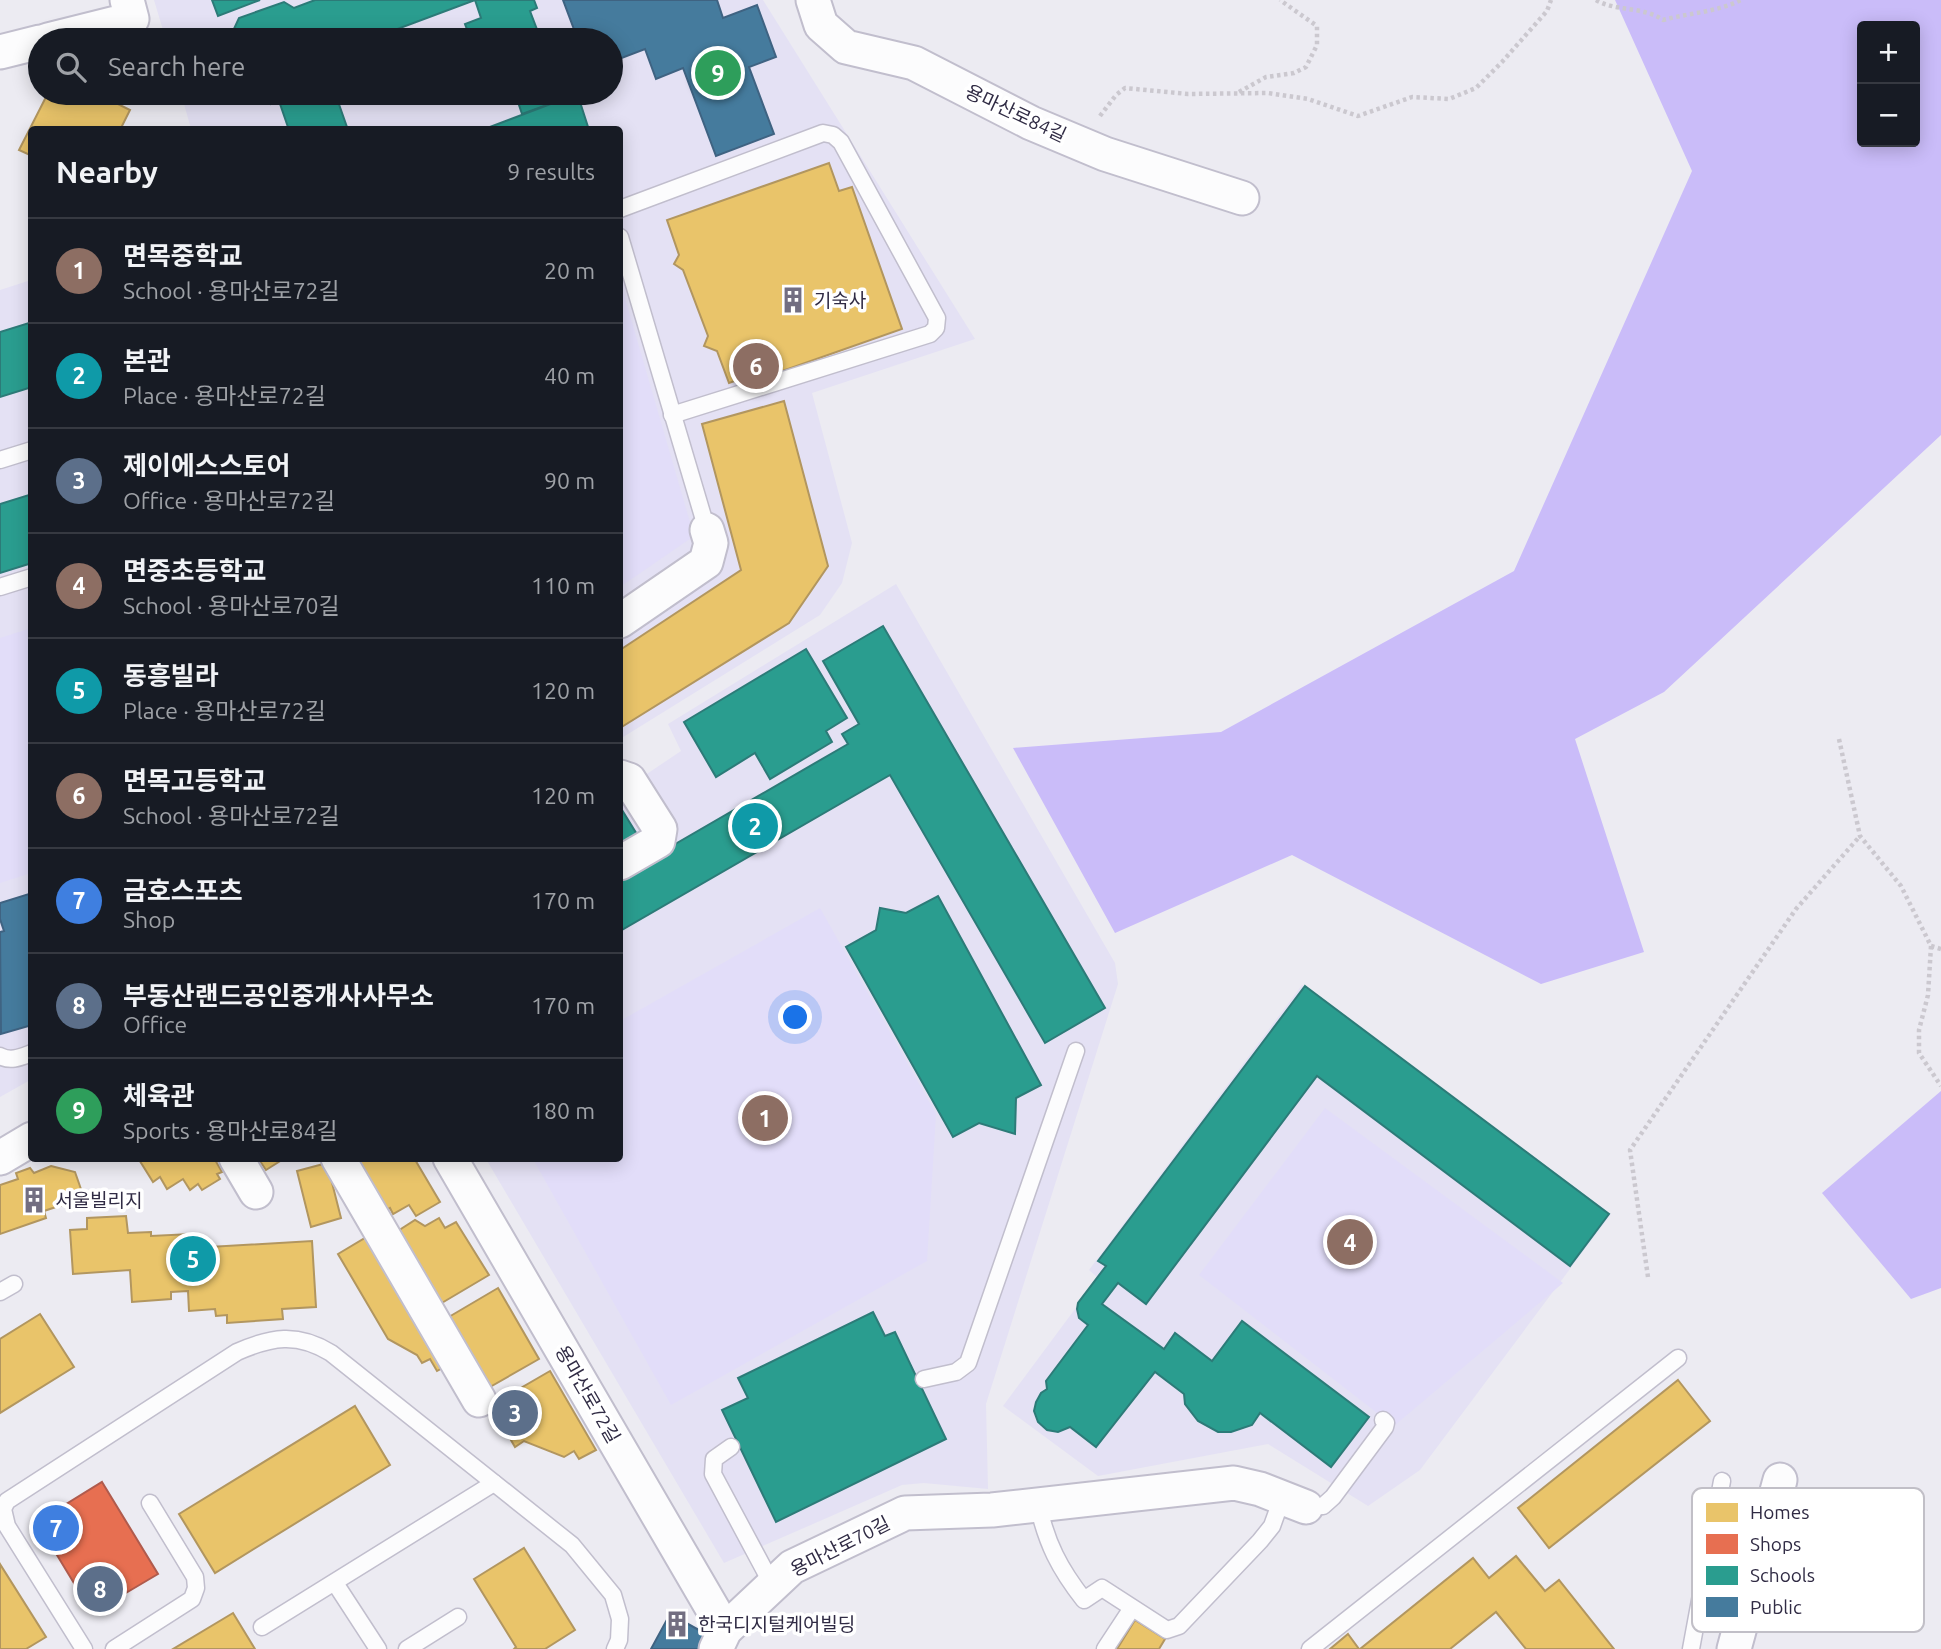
<!DOCTYPE html>
<meta charset="utf-8">
<style>
:root{--surface:#171b24;--page:#20242c;--text:#f1f3f6;--muted:#9ea1a6;--line:#363941;--accent:#0b8043}
body{margin:0;font-family:Ubuntu,"Noto Sans KR",sans-serif;background:var(--page);color:var(--text)}
.controls{position:absolute;right:21px;top:21px;display:grid;overflow:hidden;border-radius:7px;box-shadow:0 4px 18px #0003}
.controls button{width:63px;height:63px;display:grid;place-items:center;padding:0;border:0;border-bottom:2px solid var(--line);background:var(--surface);color:var(--text);font:35px sans-serif}
.you{position:absolute;left:796px;top:1018px;width:24px;height:24px;margin:-18px;border:5px solid #fff;border-radius:50%;background:#1a73e8;box-shadow:0 0 0 10px #1a73e833}
.badge{display:grid;place-items:center;width:46px;height:46px;border-radius:50%;background:var(--accent);color:#fff;font-size:23px;font-weight:700}
.pin{position:absolute;translate:-50% -50%;border:4px solid #fff;box-shadow:0 2px 7px #0006}
.list{margin:0;padding:0;list-style:none}
h2{display:flex;justify-content:space-between;align-items:center;height:91px;margin:0;padding:0 28px;font-size:30px}
h2 small{font-size:23px;font-weight:400;color:var(--muted)}
.list li{display:grid;grid-template-columns:46px 1fr auto;gap:21px;align-items:center;box-sizing:border-box;height:105px;padding:0 28px;border-top:2px solid var(--line)}
.list b{display:block;font-size:26px;white-space:nowrap}
.list p{margin:0;font-size:23px;white-space:nowrap;color:var(--muted)}
.list em{font-size:23px;font-style:normal;color:var(--muted)}
.icon{flex:none;width:38px;height:38px;fill:none;stroke:currentColor;stroke-width:2;stroke-linecap:round;stroke-linejoin:round}
.map{position:relative;flex:none;width:1941px;height:1649px;overflow:hidden}
.search{position:absolute;background:var(--surface);box-shadow:0 4px 18px #0003;left:28px;top:28px;width:595px;height:77px;display:flex;align-items:center;gap:18px;box-sizing:border-box;padding:0 24px;border-radius:38px;color:var(--muted);font-size:26px}
.panel{position:absolute;background:var(--surface);box-shadow:0 4px 18px #0003;left:28px;top:126px;width:595px;height:1036px;border-radius:7px}
.map>svg:first-child{display:block}
.built{fill:#e4e1f4}
.green{fill:#e2ddf9}
.forest{fill:#cabcf9;fill-rule:evenodd}
.homes{fill:#e9c46a;stroke:#b2965f;stroke-width:2}
.shops{fill:#e76f51;stroke:#b05b4d;stroke-width:2}
.schools{fill:#2a9d8f;stroke:#2c7b78;stroke-width:2}
.public{fill:#457b9d;stroke:#3f6382;stroke-width:2}
.lines{fill:none;stroke-linecap:round;stroke-linejoin:round}
.lane-casing{stroke:#c1becd;stroke-width:19}
.street-casing{stroke:#c1becd;stroke-width:37}
.path{stroke:#cbc8cf;stroke-width:4.5;stroke-dasharray:3.5 3.5;stroke-linecap:butt}
.lane{stroke:#fcfcfd;stroke-width:16}
.street{stroke:#fcfcfd;stroke-width:33}
.labels{text-anchor:middle;dominant-baseline:central;stroke-width:7;stroke-linejoin:round;paint-order:stroke}
.street-label{font-size:19px;fill:#302b44;stroke:#fff}
.poi-label{font-size:19px;fill:#302b44;stroke:#fff;text-anchor:start}
.key{fill:#fff;stroke:#c1bfc7;stroke-width:2}
.key-label{font-size:19px;fill:#302b44}
</style>
<div class="map">
<svg width="1941" height="1649" viewBox="0 0 1941 1649">
<rect width="100%" height="100%" fill="#ecebf2"/>
<g class="built">
<path d="M154,0H763L975,339L812,393L852,543L842,583L820,615L620,739V130L191,129L181,93H611V40H166Z"/>
<path d="M31,280L32,1079L0,1097V290Z"/>
<path d="M896,584L1115,963L1118,984L986,1404L988,1489L924,1483L902,1485L724,1563L486,1159L620,1158V792L681,751L668,724Z"/>
<path d="M1302,985L1611,1214L1420,1470L1368,1506L1268,1444L1098,1476L1003,1406L1098,1278L1089,1270Z"/>
</g>
<g class="green">
<path d="M620,281L694,536L620,587Z"/>
<path d="M31,628V873L0,883V638Z"/>
<path d="M820,908L936,1114L927,1261L671,1405L533,1159L620,1158V1021Z"/>
<path d="M1325,1108L1563,1283L1394,1426L1199,1275Z"/>
</g>
<g class="forest">
<path d="M1615,0H1941V435L1664,692L1575,739L1644,952L1541,984L1292,855L1115,933L1013,748L1221,732L1514,571L1692,171ZM1862,26H1915V142H1862Z"/>
<path d="M1941,1091V1288L1911,1299L1822,1193Z"/>
</g>
<g class="homes">
<path d="M48,93H96L130,110L120,130H32V156L19,150Z"/>
<path d="M829,163L839,191L852,187L902,329L748,383L746,377L729,383L717,351L704,346L708,336L683,270L674,264L679,255L667,220Z"/>
<path d="M784,401L828,566L789,623L620,728V650L741,570L702,424Z"/>
<path d="M138,1158H214L222,1172L217,1174L220,1179L202,1190L198,1184L190,1190L183,1179L167,1189L160,1177L153,1182Z"/>
<path d="M258,1158H285L266,1170Z"/>
<path d="M360,1158H414L440,1202L416,1216L409,1205L393,1214L390,1208L380,1214L350,1165Z"/>
<path d="M327,1163L341,1218L311,1227L297,1171Z"/>
<path d="M51,1166L75,1172L82,1192L66,1197L68,1203L44,1211L46,1218L0,1234V1185L18,1179L16,1173L30,1168L34,1173Z"/>
<path d="M126,1216L128,1233L151,1232V1236L191,1234L192,1248L312,1241L316,1307L282,1309L283,1319L227,1323V1315L216,1316L215,1309L189,1311L188,1291L171,1292V1299L132,1302L130,1270L73,1274L70,1230L87,1229V1218Z"/>
<path d="M439,1218L445,1228L456,1222L489,1275L435,1307L390,1236L415,1220L425,1226Z"/>
<path d="M370,1235L446,1366L437,1371L430,1359L422,1363L417,1355L388,1339L338,1254Z"/>
<path d="M498,1288L539,1359L483,1391L442,1321Z"/>
<path d="M40,1314L74,1367L0,1413V1339Z"/>
<path d="M550,1371L596,1450L579,1459L574,1451L564,1457L524,1441L515,1447L504,1428L499,1431L486,1408Z"/>
<path d="M1678,1380L1710,1421L1549,1548L1518,1508Z"/>
<path d="M355,1406L390,1465L215,1573L179,1514Z"/>
<path d="M524,1548L575,1630L545,1649H514L516,1647L474,1579Z"/>
<path d="M1516,1556L1545,1591L1559,1580L1614,1649H1526L1496,1612L1450,1649H1360L1473,1558L1489,1578Z"/>
<path d="M0,1564L46,1637L26,1649H0Z"/>
<path d="M233,1613L255,1649H173Z"/>
<path d="M1135,1620L1165,1639L1159,1649H1117Z"/>
<path d="M1348,1634L1359,1649H1330Z"/>
</g>
<path class="shops" d="M102,1482L158,1574L92,1613L37,1522Z"/>
<g class="schools">
<path d="M212,0H260L218,16Z"/>
<path d="M315,0H534L537,8L530,11L541,40H471L465,24L481,18L475,0L368,40H237L233,31L239,18L284,2L294,8Z"/>
<path d="M267,93H335L348,130H289L279,101L271,104Z"/>
<path d="M515,93H567L569,97L522,114Z"/>
<path d="M569,97L580,102L589,130H482Z"/>
<path d="M32,322V387L0,397V332Z"/>
<path d="M32,494V563L0,573V504Z"/>
<path d="M883,626L1105,1008L1045,1043L890,775L620,931V876L848,744L842,734L859,724L823,661Z"/>
<path d="M806,649L847,718L826,731L832,742L770,779L755,753L716,777L684,722Z"/>
<path d="M622,810L638,836L620,847V812Z"/>
<path d="M938,896L1041,1085L1016,1098L1015,1134L979,1123L953,1137L846,947L876,930L880,908L906,913Z"/>
<path d="M1305,986L1609,1214L1570,1266L1317,1076L1146,1304L1118,1283L1102,1304L1164,1349L1175,1333L1212,1361L1242,1321L1369,1417L1331,1467L1260,1413L1252,1425L1231,1432H1218L1198,1421L1185,1404L1184,1394L1155,1372L1096,1447L1070,1427L1058,1432L1047,1430L1038,1422L1034,1411L1036,1402L1041,1393L1047,1389L1046,1381L1088,1325L1079,1318L1077,1309L1078,1303L1106,1266L1098,1261Z"/>
<path d="M873,1312L885,1336L895,1332L946,1439L776,1522L722,1410L748,1398L738,1378Z"/>
</g>
<g class="public">
<path d="M563,0H717L723,18L757,5L776,57L749,67L774,134L716,156L683,68L656,79L645,49L611,62V40H578Z"/>
<path d="M32,893V1025L1,1034L0,932L4,931L0,919V903Z"/>
<path d="M670,1614L708,1635L701,1649H651Z"/>
</g>
<g class="lines">
<g class="lane-casing">
<g id="lane">
<path d="M620,209L823,133L833,135L841,142L937,318L936,328L930,334L672,415"/>
<path d="M620,237L707,530"/>
<path d="M0,460L32,450"/>
<path d="M0,587L32,577"/>
<path d="M0,1056C11,1062 21,1057 32,1053"/>
<path d="M0,1292L14,1284"/>
<path d="M924,1379L956,1372L968,1363L1076,1051"/>
<path d="M731,1447L714,1459L713,1474L773,1586"/>
<path d="M1038,1505C1047,1544 1059,1568 1084,1600L1102,1588L1167,1630L1179,1626L1260,1541L1272,1526L1282,1498"/>
<path d="M1306,1507L1323,1506L1333,1497L1385,1427L1386,1423L1383,1420"/>
<path d="M335,1583L378,1649"/>
<path d="M262,1627L494,1483"/>
<path d="M84,1649L7,1526L3,1509L7,1501L237,1352C271,1337 297,1332 331,1353L572,1545L613,1595L620,1619L619,1640L615,1649"/>
<path d="M114,1649L192,1599L196,1588L195,1577L150,1503"/>
<path d="M407,1649L458,1617"/>
<path d="M1105,1649L1132,1608"/>
<path d="M1310,1649L1678,1358"/>
<path d="M1691,1649L1722,1481"/>
</g>
</g>
<g class="street-casing">
<g id="street">
<path d="M813,0L821,25L846,47L914,63L1031,123L1105,154L1242,198"/>
<path d="M48,40L132,19L127,0"/>
<path d="M0,52L40,42"/>
<path d="M620,621L706,562L711,543L707,530"/>
<path d="M620,777L629,780L660,829L658,841L620,863"/>
<path d="M0,1158L32,1139"/>
<path d="M236,1158L256,1192"/>
<path d="M338,1158L479,1400"/>
<path d="M450,1158L725,1630"/>
<path d="M716,1649L725,1630L792,1567L905,1513L992,1510L1234,1483L1260,1489L1306,1507"/>
<path d="M1734,1649L1780,1480"/>
</g>
</g>
<g class="path">
<path d="M1596,0C1617,12 1643,6 1663,20C1689,13 1717,12 1741,0"/>
<path d="M1239,92L1266,77L1294,73L1306,67L1317,45V26L1280,0"/>
<path d="M1100,116L1116,95L1125,88L1188,94L1268,93L1308,99L1358,116L1412,97L1449,99L1476,88L1502,62L1547,11L1551,0"/>
<path d="M1839,739L1860,836L1901,886L1931,946L1928,995L1919,1030V1053L1941,1086"/>
<path d="M1931,946L1941,949"/>
<path d="M1648,1277L1630,1150L1796,909L1860,836"/>
</g>
<use href="#lane" class="lane"/>
<use href="#street" class="street"/>
</g>
<defs>
<g id="building-bare" transform="scale(2.1)"><path d="M-4-6H4V6H1V3H-1V6H-4ZM-2.5-4.3h1.7v1.8h-1.7ZM.8-4.3h1.7v1.8H.8ZM-2.5-1h1.7V.8h-1.7ZM.8-1h1.7V.8H.8Z" fill="#726e81" stroke="#fff" stroke-width="2.5" paint-order="stroke"/></g>
</defs>
<g fill-rule="evenodd">
<use href="#building-bare" x="793" y="300"/>
<use href="#building-bare" x="34" y="1200"/>
<use href="#building-bare" x="677" y="1624"/>
</g>
<g class="labels">
<g class="street-label">
<text transform="translate(1016 113) rotate(25)">용마산로84길</text>
<text transform="translate(588 1394) rotate(60)">용마산로72길</text>
<text transform="translate(840 1546) rotate(-27)">용마산로70길</text>
</g>
<g class="poi-label">
<text x="814" y="300">기숙사</text>
<text x="55" y="1200">서울빌리지</text>
<text x="698" y="1624">한국디지털케어빌딩</text>
</g>
</g>
<rect x="1692" y="1488" width="232" height="144" rx="10" class="key"/>
<rect x="1706" y="1503" width="32" height="19" fill="#e9c46a"/>
<rect x="1706" y="1534" width="32" height="20" fill="#e76f51"/>
<rect x="1706" y="1566" width="32" height="19" fill="#2a9d8f"/>
<rect x="1706" y="1597" width="32" height="20" fill="#457b9d"/>
<g class="key-label">
<text x="1750" y="1519">Homes</text>
<text x="1750" y="1551">Shops</text>
<text x="1750" y="1582">Schools</text>
<text x="1750" y="1614">Public</text>
</g>
</svg>
<div class="controls">
<button>+</button>
<button>−</button>
</div>
<div class="you"></div>
<div class="pin badge" style="left:765px;top:1118px;background:#8d6e63">1</div>
<div class="pin badge" style="left:755px;top:826px;background:#0f9aa8">2</div>
<div class="pin badge" style="left:515px;top:1413px;background:#5c6f8a">3</div>
<div class="pin badge" style="left:1350px;top:1242px;background:#8d6e63">4</div>
<div class="pin badge" style="left:193px;top:1259px;background:#0f9aa8">5</div>
<div class="pin badge" style="left:756px;top:366px;background:#8d6e63">6</div>
<div class="pin badge" style="left:56px;top:1528px;background:#3f7fe0">7</div>
<div class="pin badge" style="left:100px;top:1589px;background:#5c6f8a">8</div>
<div class="pin badge" style="left:718px;top:73px;background:#2e9e5b">9</div>
<div class="search"><svg class="icon" aria-label="search" viewBox="0 0 24 24"><circle cx="10" cy="10" r="6"/><path d="M15 15l6 6"/></svg>Search here</div>
<section class="panel">
<h2>Nearby<small>9 results</small></h2>
<ul class="list">
<li><span class="badge" style="background:#8d6e63">1</span><div><b>면목중학교</b><p>School · 용마산로72길</p></div><em>20 m</em></li>
<li><span class="badge" style="background:#0f9aa8">2</span><div><b>본관</b><p>Place · 용마산로72길</p></div><em>40 m</em></li>
<li><span class="badge" style="background:#5c6f8a">3</span><div><b>제이에스스토어</b><p>Office · 용마산로72길</p></div><em>90 m</em></li>
<li><span class="badge" style="background:#8d6e63">4</span><div><b>면중초등학교</b><p>School · 용마산로70길</p></div><em>110 m</em></li>
<li><span class="badge" style="background:#0f9aa8">5</span><div><b>동흥빌라</b><p>Place · 용마산로72길</p></div><em>120 m</em></li>
<li><span class="badge" style="background:#8d6e63">6</span><div><b>면목고등학교</b><p>School · 용마산로72길</p></div><em>120 m</em></li>
<li><span class="badge" style="background:#3f7fe0">7</span><div><b>금호스포츠</b><p>Shop</p></div><em>170 m</em></li>
<li><span class="badge" style="background:#5c6f8a">8</span><div><b>부동산랜드공인중개사사무소</b><p>Office</p></div><em>170 m</em></li>
<li><span class="badge" style="background:#2e9e5b">9</span><div><b>체육관</b><p>Sports · 용마산로84길</p></div><em>180 m</em></li>
</ul>
</section>
</div>
